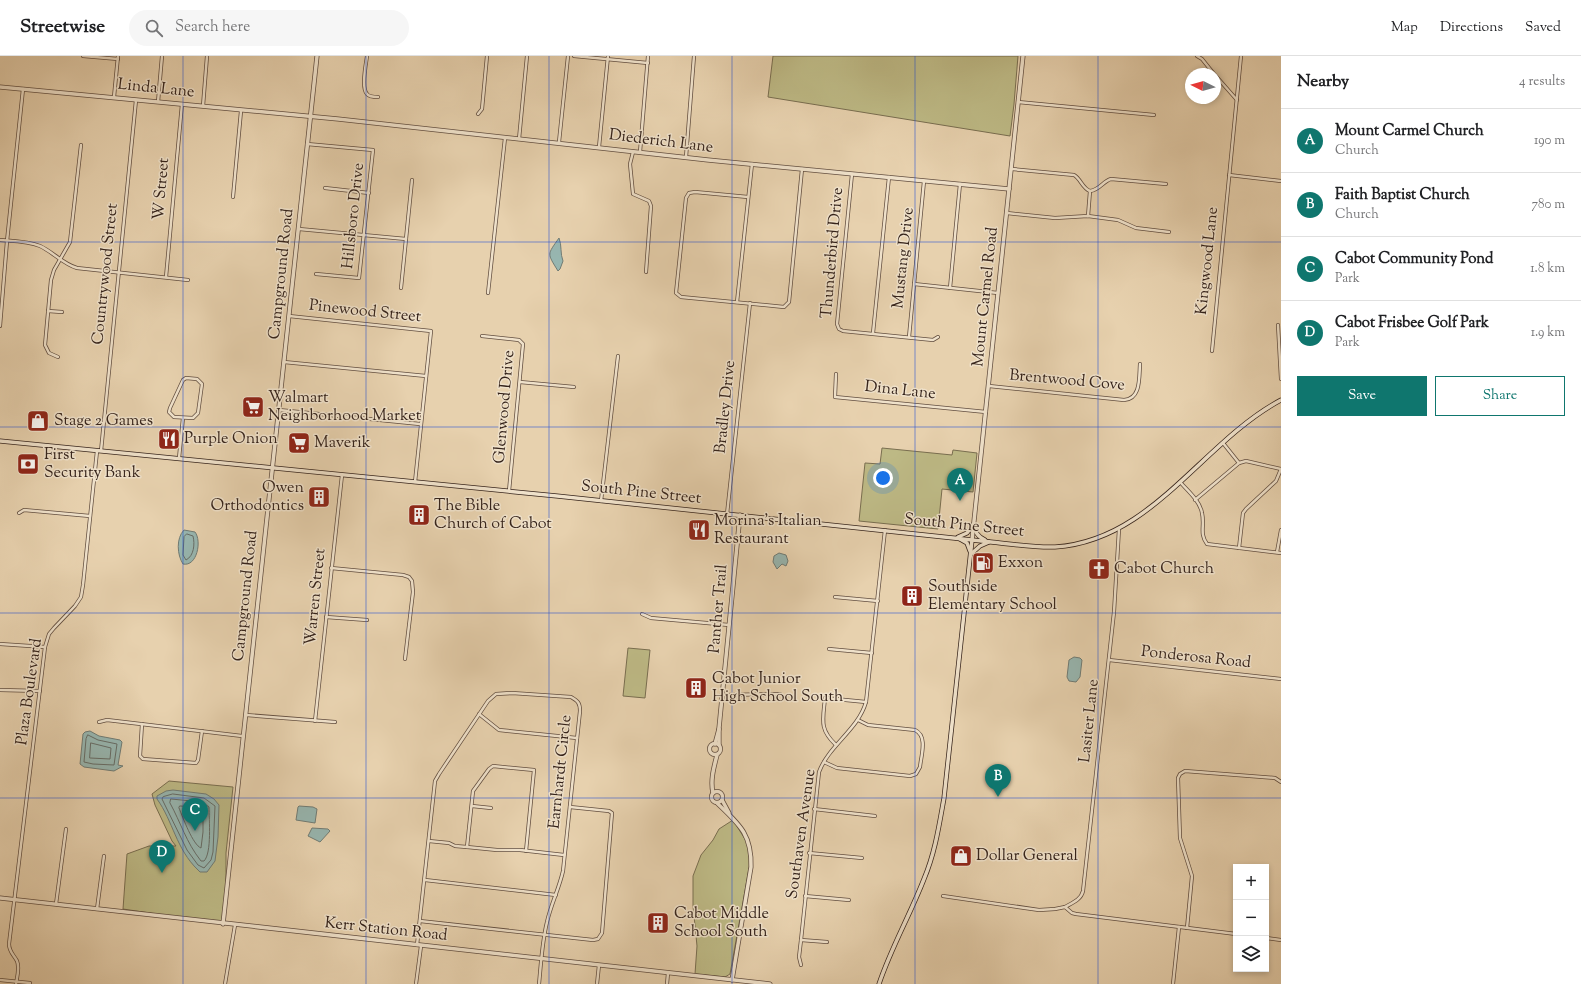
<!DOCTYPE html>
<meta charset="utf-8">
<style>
:root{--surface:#fff;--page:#f6f6f6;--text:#202124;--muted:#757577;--line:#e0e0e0;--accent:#0f766e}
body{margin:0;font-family:"Sorts Mill Goudy",serif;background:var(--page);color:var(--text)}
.controls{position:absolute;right:12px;bottom:12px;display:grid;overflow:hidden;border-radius:0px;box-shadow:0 2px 6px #0003}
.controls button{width:36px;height:36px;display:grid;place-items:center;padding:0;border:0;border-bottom:1px solid var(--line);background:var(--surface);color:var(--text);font:20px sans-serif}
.compass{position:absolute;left:1185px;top:12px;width:36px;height:36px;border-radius:50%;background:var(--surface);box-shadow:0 2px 6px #0003;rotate:275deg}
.you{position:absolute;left:883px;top:422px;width:14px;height:14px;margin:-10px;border:3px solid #fff;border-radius:50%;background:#1a73e8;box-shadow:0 0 0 6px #1a73e833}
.badge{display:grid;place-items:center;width:26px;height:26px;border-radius:50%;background:var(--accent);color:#fff;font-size:13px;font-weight:700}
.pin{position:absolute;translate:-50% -33px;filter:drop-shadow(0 1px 2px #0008)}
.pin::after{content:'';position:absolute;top:21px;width:14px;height:12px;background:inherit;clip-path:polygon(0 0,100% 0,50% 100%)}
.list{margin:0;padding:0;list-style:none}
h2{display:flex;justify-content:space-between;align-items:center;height:52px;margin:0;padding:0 16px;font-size:17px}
h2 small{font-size:13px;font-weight:400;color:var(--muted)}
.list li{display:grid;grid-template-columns:26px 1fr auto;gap:12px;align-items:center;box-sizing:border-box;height:64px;padding:0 16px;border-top:1px solid var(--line)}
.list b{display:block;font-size:15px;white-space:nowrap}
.list p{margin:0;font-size:13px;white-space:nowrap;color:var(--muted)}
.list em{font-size:13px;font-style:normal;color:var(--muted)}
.actions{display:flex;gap:8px;padding:12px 16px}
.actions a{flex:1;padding:9px 0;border:1px solid var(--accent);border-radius:0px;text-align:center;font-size:14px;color:var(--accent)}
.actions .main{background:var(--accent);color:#fff}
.icon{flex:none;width:22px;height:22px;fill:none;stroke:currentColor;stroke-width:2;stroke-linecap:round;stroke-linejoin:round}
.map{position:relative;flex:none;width:1281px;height:928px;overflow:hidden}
header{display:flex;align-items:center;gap:24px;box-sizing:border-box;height:56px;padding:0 20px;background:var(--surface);border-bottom:1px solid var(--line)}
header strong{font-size:19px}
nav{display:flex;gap:22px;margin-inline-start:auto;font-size:14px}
.search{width:280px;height:36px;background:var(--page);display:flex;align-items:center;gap:10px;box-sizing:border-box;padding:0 14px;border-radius:22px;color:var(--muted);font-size:15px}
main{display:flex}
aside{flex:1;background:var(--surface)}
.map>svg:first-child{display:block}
.green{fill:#bdb985;stroke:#796e50}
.water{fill:#97b6b0;stroke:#707b74}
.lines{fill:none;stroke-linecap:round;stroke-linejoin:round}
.shore{stroke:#666c66;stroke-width:1}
.minor-casing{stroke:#624e40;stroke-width:4}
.tertiary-casing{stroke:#624e40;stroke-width:5}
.secondary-casing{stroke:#35231b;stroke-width:5}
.minor{stroke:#efe1ca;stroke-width:2.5}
.tertiary{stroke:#efe1ca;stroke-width:3.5}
.secondary{stroke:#efe1ca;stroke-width:3.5}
.grid{fill:none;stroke:#1d4ed8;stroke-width:1;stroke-opacity:0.55}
.labels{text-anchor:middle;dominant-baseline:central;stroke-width:3;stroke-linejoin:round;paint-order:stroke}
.street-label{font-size:16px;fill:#35231b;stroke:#efe1ca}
.poi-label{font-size:16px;fill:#35231b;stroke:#efe1ca;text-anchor:start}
</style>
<header>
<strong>Streetwise</strong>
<div class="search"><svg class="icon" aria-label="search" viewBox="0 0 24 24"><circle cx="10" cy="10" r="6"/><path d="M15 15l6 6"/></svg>Search here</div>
<nav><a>Map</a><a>Directions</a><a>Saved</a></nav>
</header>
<main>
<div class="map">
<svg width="1281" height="928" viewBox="0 0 1281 928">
<rect width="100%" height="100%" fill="#e7d1ae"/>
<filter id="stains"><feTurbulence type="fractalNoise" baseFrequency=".005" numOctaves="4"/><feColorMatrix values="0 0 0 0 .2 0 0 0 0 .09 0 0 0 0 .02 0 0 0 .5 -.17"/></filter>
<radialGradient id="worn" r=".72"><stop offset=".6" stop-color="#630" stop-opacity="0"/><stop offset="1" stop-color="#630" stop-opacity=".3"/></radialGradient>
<g class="green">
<path d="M773,0H1018L1014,48L1010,80L768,41Z"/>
<path d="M882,392L952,399L953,394L977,397L973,436L942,433L938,473L859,465L865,407L880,408Z"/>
<path d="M628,592L650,594L645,642L623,640Z"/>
<path d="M169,725L233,731L226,797V837L223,868L123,853L127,798L149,790H176L172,785L155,749L152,738Z"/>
<path d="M733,764L748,788L750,807L730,918L725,921L695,918L697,890L693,850V820L701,799L713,784L719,773Z"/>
</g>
<g class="water">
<path d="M559,182C562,189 560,198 563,205L560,213L558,215C547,197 547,199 559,182Z"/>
<path d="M184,474L195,476C202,485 197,511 183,508C177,499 176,482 184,474Z"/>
<path d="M779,497L786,499L788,505L786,510L782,508L777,513L773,506L774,500Z"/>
<path d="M1074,601L1080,602L1082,604L1080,621L1076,626L1069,625L1067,621L1069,604Z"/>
<path d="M90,675L99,680L120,684L122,686L118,709L123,710L114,715L84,711L80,708L83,678L85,676Z"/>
<path d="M173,734L206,738L214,743L219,749L218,781L215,805L207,816H200L198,814C176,793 173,765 157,743V740L166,735Z"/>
<path d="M299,750L313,751L317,753L315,767L296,764L298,751Z"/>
<path d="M312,772L328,773L330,775L320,786L308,780Z"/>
</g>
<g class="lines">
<g class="shore">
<path d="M187,478L193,480C195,488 194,500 186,504L183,499L184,481Z"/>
<path d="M88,679L98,684L117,688L114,709L93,708L84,706L86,683Z"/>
<path d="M91,687L111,692L110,703L90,702Z"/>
<path d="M173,738L204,742L215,750L213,796L211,804L204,812L198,809L187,794L162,743L163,741Z"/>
<path d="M171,743L202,746L209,751C209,763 212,797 204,805H201C186,786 181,767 170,747Z"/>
<path d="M180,750L198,751L203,754V776L201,792C193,789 183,762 179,752Z"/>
</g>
<g class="minor-casing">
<g id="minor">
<path d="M83,0L118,3"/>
<path d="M367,0C366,8 361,32 367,38C369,41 374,41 378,41"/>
<path d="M574,0L648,7"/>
<path d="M1197,0L1202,3L1214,18"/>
<path d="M1215,19L1237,44"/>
<path d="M114,41L118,0"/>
<path d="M158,46L162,0"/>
<path d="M1018,46L1154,59"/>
<path d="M203,50L207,0"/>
<path d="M478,58L482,53L487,0"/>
<path d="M519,83L527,0"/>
<path d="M559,86L568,0"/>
<path d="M307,88L373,94L359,222L316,218"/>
<path d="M599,91L608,0"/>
<path d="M633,96L630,108L633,138L649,145L651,150L646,216"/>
<path d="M640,96L648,0"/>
<path d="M686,101L694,0"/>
<path d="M1012,113L1074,119C1081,123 1082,132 1090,135C1100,134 1103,125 1111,123L1166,128"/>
<path d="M852,118L837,268L839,273L843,275L933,284L938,281"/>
<path d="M1229,119L1281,125"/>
<path d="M325,132L369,137"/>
<path d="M233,141L241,55"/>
<path d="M748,141L695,136L689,137L686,142L676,237L681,241L784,251L789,246L802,113"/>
<path d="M1007,157L1055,162L1088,160L1118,164L1136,172L1169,176"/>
<path d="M1088,160L1090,135"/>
<path d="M299,173L406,183"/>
<path d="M0,184C13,185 28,185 40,190C53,196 63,208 77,212L188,224"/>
<path d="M166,221L182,48"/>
<path d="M914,228L998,237"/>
<path d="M401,232L412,124"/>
<path d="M950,232L960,128"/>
<path d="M488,237L505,82"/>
<path d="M737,246L752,108"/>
<path d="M48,255L62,256"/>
<path d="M289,260L431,275L415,426"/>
<path d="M1278,269L1281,323"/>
<path d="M0,270L7,185L23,33"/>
<path d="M873,277L889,121"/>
<path d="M482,280L519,284L523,288L509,435"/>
<path d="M909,281L924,125"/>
<path d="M1212,295L1241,0"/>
<path d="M58,301L49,297L45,289L51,224L54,214L70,186L81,89"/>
<path d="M284,306L426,320"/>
<path d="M836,318L835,341L986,356"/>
<path d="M186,322L197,323L202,328L198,357L193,362L174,361L169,356L170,352L183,324Z"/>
<path d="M520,326L574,331"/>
<path d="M989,330L1124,344C1141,343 1139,322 1140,308"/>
<path d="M279,354L420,368"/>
<path d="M1223,387L1239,407"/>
<path d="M101,395L136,44"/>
<path d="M179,402L183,362"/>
<path d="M1180,426C1188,435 1200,445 1202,457C1205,470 1199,477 1207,488L1281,497"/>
<path d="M1195,444L1239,407L1246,405L1281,413"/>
<path d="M601,445L618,300"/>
<path d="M19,457L24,454L90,460"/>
<path d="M727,458L750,247"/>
<path d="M1239,492L1243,457L1246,453L1276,425L1281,413"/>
<path d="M1277,496L1281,474"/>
<path d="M331,512L403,519L409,521L412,525L413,536L405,603"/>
<path d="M835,541L878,545"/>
<path d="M642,558L651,562L729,569"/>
<path d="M326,561L367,564"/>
<path d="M0,588L45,591"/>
<path d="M829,593L872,597"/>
<path d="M1109,604L1281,623"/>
<path d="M0,634L40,635"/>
<path d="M723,639L780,638"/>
<path d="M479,658L499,674L577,682"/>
<path d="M246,659L335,666"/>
<path d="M315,665L342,419"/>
<path d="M99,666L107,664L242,680"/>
<path d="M142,668L140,700L143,703L196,707L198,704L202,675"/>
<path d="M836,689C819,673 823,664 825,642L866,646"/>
<path d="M824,706L837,712L910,720L916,718L920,711C921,700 928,680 915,674L868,669L858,664"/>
<path d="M472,750L491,752"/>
<path d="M814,753L875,760"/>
<path d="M429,785L449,787L455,790L467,791L497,794H520L564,799"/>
<path d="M467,791L473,735L489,713L493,710L534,714L526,795"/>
<path d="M809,797L862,802"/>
<path d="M425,824L556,839"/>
<path d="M805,840L849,844"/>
<path d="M943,840L1039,854L1055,853L1065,851L1072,857L1076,858L1236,878"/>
<path d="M56,848L66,773"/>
<path d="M1065,851C1072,847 1081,844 1083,835L1114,556L1119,473"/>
<path d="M97,853L104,800"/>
<path d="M420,865L593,884L598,883L602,877L612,757L609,755L570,751"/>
<path d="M1187,872L1192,820L1180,782L1178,722L1180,718L1185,715L1275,722L1281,726"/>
<path d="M1266,882L1281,884"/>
<path d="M801,884L827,886"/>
<path d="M417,889L435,725L439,718L488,645L496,638L512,637L571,641C578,645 580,647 580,655L563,815C559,833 551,848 547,866C542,886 541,908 539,928"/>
<path d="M801,909L799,901L801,884L819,716C829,689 858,674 866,646L885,474"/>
<path d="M0,924L30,927"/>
<path d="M16,928C17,921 20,912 17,905C14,899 9,896 9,888L45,591L49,578L54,572L75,550L81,541L83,529L97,395"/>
<path d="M225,928L235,869"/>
<path d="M416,928L421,890"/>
<path d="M597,928L599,909"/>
<path d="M667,928L668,917"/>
<path d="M1173,928L1179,871"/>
</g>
</g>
<g class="tertiary-casing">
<g id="tertiary">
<path d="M0,31L338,63L708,104L1009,133"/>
<path d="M972,484L1023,0"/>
<circle cx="715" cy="693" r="5.5"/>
<path d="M715,688L719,673"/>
<path d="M719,689V672L740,459"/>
<circle cx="717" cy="741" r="5.5"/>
<path d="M713,737C710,724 714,711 717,699"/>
<path d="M722,744L729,757"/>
<path d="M717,747C739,768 752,778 751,811L732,924"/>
<path d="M0,842L770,928"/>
<path d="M223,868L317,0"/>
</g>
</g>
<g class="secondary-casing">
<g id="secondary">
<path d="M0,385L557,440L991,486C1010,488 1037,492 1055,491C1152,485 1202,386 1281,344"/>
<path d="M974,468C975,476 977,480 985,484"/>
<path d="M958,481L967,477L974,468"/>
<path d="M960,483L967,487L970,495"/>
<path d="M971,498L980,490L989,486"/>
<path d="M879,928C891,892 910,859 924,823C935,797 939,770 944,742L972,484"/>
</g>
</g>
<use href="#minor" class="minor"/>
<use href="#tertiary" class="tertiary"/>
<use href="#secondary" class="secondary"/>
</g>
<path class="grid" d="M183,0V928M366,0V928M549,0V928M732,0V928M915,0V928M1098,0V928M0,186H1281M0,371H1281M0,557H1281M0,742H1281"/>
<defs>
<g id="supermarket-square" transform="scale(1.15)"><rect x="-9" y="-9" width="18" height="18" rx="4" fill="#8f2418" stroke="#efe1ca"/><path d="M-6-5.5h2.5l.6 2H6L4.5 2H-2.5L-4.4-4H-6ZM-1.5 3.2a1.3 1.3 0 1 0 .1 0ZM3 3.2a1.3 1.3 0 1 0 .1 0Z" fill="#fff"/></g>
<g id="shop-square" transform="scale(1.15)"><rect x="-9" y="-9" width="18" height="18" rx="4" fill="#8f2418" stroke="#efe1ca"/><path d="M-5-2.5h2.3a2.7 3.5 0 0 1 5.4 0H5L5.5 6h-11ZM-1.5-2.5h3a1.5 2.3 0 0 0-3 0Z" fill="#fff"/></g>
<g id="restaurant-square" transform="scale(1.15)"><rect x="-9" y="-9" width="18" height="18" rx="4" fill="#8f2418" stroke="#efe1ca"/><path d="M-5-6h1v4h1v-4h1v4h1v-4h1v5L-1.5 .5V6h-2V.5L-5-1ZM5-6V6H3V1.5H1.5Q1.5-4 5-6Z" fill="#fff"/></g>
<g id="bank-square" transform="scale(1.15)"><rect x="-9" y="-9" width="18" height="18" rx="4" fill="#8f2418" stroke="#efe1ca"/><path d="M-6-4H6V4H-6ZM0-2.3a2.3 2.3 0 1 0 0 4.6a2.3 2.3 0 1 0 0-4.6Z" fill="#fff"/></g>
<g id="building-square" transform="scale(1.15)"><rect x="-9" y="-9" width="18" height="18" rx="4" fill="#8f2418" stroke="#efe1ca"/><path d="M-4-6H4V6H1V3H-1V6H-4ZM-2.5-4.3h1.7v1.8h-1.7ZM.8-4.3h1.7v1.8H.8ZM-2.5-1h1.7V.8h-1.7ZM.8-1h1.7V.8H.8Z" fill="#fff"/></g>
<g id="fuel-square" transform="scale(1.15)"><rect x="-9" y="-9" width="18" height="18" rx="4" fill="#8f2418" stroke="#efe1ca"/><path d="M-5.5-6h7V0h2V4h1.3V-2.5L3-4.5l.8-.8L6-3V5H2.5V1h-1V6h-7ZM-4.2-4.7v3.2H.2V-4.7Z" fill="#fff"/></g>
<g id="church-square" transform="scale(1.15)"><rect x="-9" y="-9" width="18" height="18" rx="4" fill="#8f2418" stroke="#efe1ca"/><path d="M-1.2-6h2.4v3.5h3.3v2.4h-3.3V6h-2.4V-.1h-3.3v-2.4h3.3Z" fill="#fff"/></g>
</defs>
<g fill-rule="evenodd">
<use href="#supermarket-square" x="253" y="351"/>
<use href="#shop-square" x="38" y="365"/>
<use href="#restaurant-square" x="169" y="383"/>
<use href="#supermarket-square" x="299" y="387"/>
<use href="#bank-square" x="28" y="408"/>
<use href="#building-square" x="319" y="441"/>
<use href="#building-square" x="419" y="459"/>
<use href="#restaurant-square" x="699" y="474"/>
<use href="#fuel-square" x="983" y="507"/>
<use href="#church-square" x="1099" y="513"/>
<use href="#building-square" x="912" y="540"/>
<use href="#building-square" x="696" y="632"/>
<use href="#shop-square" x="961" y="800"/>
<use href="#building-square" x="658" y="867"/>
</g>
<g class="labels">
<g class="street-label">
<text transform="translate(156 33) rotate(6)">Linda Lane</text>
<text transform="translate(661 86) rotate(7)">Diederich Lane</text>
<text transform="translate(162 133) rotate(-85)">W Street</text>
<text transform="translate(354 160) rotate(-84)">Hillsboro Drive</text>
<text transform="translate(833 197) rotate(-85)">Thunderbird Drive</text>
<text transform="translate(904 202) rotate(-84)">Mustang Drive</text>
<text transform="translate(1208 205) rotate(-84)">Kingwood Lane</text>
<text transform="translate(106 218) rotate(-84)">Countrywood Street</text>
<text transform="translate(282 218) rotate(-84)">Campground Road</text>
<text transform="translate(986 241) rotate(-84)">Mount Carmel Road</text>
<text transform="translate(365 256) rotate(6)">Pinewood Street</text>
<text transform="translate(1067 325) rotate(5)">Brentwood Cove</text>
<text transform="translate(900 335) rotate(6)">Dina Lane</text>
<text transform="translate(505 351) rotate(-85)">Glenwood Drive</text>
<text transform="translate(726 351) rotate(-84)">Bradley Drive</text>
<text transform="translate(641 437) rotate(6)">South Pine Street</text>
<text transform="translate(964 470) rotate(6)">South Pine Street</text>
<text transform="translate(246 540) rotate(-84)">Campground Road</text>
<text transform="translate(316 541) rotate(-84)">Warren Street</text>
<text transform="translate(719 553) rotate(-85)">Panther Trail</text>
<text transform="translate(1196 602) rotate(6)">Ponderosa Road</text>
<text transform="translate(30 636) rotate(-82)">Plaza Boulevard</text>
<text transform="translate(1090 665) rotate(-84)">Lasiter Lane</text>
<text transform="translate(561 716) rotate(-84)">Earnhardt Circle</text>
<text transform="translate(802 778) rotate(-82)">Southaven Avenue</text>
<text transform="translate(386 874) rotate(6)">Kerr Station Road</text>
</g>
<g class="poi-label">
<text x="268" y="342">Walmart<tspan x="268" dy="18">Neighborhood Market</tspan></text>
<text x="54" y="365">Stage 2 Games</text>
<text x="184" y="383">Purple Onion</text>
<text x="314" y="387">Maverik</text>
<text x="44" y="399">First<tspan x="44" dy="18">Security Bank</tspan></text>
<text x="304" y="432" text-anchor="end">Owen<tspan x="304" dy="18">Orthodontics</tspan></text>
<text x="434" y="450">The Bible<tspan x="434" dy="18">Church of Cabot</tspan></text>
<text x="714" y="465">Morina's Italian<tspan x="714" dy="18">Restaurant</tspan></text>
<text x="998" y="507">Exxon</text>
<text x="1114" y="513">Cabot Church</text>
<text x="928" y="531">Southside<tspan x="928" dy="18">Elementary School</tspan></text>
<text x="712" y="623">Cabot Junior<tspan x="712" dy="18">High School South</tspan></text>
<text x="976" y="800">Dollar General</text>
<text x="674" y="858">Cabot Middle<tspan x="674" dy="18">School South</tspan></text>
</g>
</g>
<rect width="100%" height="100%" filter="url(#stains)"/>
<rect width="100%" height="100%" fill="url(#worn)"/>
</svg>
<div class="controls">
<button>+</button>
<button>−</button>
<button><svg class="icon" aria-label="layers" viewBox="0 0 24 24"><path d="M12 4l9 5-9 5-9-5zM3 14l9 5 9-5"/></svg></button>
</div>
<svg class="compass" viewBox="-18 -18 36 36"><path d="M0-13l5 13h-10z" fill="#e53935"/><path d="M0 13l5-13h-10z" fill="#757577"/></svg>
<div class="you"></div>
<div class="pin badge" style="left:960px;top:445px">A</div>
<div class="pin badge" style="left:998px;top:741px">B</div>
<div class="pin badge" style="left:195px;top:775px">C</div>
<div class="pin badge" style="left:162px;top:817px">D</div>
</div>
<aside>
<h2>Nearby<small>4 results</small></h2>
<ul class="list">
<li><span class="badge">A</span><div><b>Mount Carmel Church</b><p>Church</p></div><em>190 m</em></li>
<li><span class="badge">B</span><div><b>Faith Baptist Church</b><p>Church</p></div><em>780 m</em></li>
<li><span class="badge">C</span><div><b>Cabot Community Pond</b><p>Park</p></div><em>1.8 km</em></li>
<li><span class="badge">D</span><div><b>Cabot Frisbee Golf Park</b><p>Park</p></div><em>1.9 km</em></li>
</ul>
<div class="actions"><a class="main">Save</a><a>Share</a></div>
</aside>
</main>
